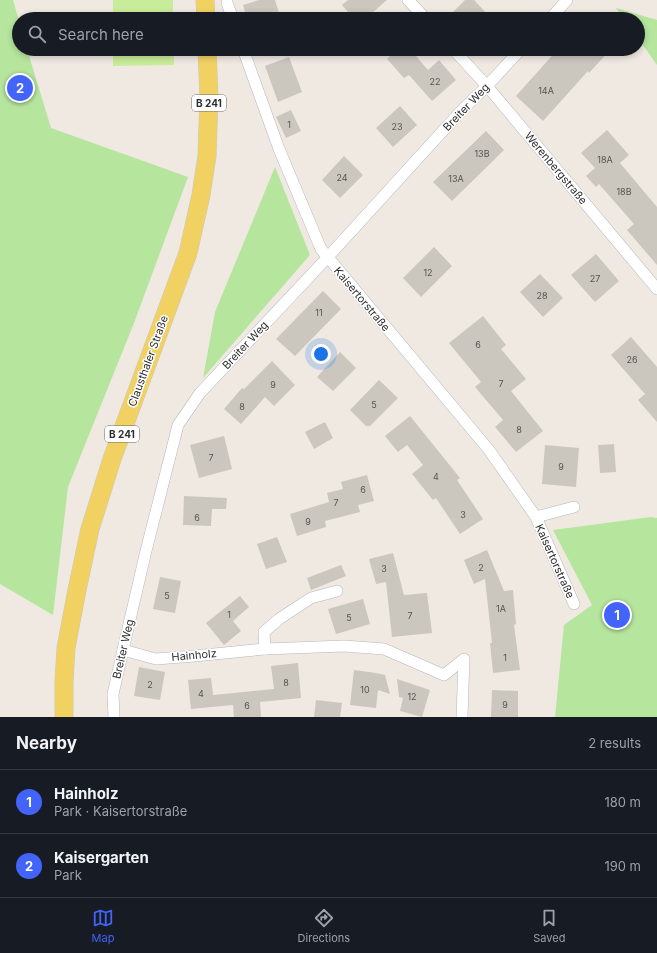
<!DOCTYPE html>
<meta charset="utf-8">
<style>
:root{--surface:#171b24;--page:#242831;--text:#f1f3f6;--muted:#9ea1a6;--line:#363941;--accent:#4264fb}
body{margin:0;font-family:Inter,sans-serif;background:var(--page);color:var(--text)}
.you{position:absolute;left:321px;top:354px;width:14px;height:14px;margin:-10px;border:3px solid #fff;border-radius:50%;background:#1a73e8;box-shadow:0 0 0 6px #1a73e833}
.badge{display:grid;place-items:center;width:26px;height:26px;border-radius:50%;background:var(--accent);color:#fff;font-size:13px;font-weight:700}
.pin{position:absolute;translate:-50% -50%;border:2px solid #fff;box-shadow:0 1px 4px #0006}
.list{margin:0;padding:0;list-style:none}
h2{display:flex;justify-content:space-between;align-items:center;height:52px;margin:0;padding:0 16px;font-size:17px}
h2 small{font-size:13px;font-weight:400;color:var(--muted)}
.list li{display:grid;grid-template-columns:26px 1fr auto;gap:12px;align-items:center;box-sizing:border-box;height:64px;padding:0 16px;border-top:1px solid var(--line)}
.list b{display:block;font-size:15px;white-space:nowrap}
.list p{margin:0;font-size:13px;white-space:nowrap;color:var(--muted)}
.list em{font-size:13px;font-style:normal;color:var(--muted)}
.icon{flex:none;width:22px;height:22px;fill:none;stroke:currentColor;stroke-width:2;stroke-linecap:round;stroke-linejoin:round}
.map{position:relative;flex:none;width:657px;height:717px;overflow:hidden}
.search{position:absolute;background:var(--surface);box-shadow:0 2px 6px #0003;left:12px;right:12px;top:12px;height:44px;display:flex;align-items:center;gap:10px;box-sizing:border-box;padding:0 14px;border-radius:22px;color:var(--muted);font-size:15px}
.sheet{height:180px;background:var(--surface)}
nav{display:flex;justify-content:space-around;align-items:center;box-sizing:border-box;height:56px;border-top:1px solid var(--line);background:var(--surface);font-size:11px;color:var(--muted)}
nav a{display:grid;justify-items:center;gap:2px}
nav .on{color:var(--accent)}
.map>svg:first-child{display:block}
.green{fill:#b6e59e}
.pitch{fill:#c9ec9a}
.building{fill:#cbc7bf}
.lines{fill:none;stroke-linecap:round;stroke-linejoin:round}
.street-casing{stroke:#b4b7c1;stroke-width:12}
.primary-casing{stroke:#c9c9c9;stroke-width:19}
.street{stroke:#fff;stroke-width:11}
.primary{stroke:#f2d163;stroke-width:18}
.labels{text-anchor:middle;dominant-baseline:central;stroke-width:3;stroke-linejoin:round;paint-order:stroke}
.number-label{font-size:9px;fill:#555452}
.shield{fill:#fff;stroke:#6d6d6d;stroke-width:1}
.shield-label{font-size:10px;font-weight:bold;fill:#2e2e2e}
.street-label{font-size:11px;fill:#2e2e2e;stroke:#fff}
</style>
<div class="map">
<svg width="657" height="717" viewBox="0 0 657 717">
<rect width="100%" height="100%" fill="#efe9e1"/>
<g class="green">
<path d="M0,0H13L19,21V49H27L51,128L188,177L134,323L68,487L53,615L0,584Z"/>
<path d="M616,8L657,20V65L638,38V19H624Z"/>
<path d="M275,167L310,255L203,378L215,312Z"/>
<path d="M651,517L657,518V717H555L564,625L592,605L553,530Z"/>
</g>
<g class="pitch">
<rect x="113" y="0" width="60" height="19"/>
<path d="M113,49H174V65L113,66Z"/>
</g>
<g class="building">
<path d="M259,0H275L281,19H247L243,5Z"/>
<path d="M348,0H387L365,19H354L342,5Z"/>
<path d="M465,0H474L492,19H446Z"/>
<path d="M398,49H410L428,70L439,60L456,80L432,101L409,75L404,78L387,59Z"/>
<path d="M558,49H611L589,73L588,71L543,121L516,96Z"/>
<path d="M289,57L302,92L278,102L265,66Z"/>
<path d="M400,106L417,125L393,147L376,128Z"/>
<path d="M291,110L301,131L286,138L276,117Z"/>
<path d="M607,130L629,155L620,163L657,207V265L627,230L634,224L599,184L596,187L586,176L595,168L581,153Z"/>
<path d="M486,131L504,150L452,201L433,182Z"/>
<path d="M344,156L363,175L340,198L322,180Z"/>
<path d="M434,247L452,266L421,297L403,278Z"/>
<path d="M596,254L619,281L595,302L571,275Z"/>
<path d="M540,274L563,298L543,317L520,292Z"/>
<path d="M323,291L341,309L295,356L276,339Z"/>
<path d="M483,316L506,345L501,349L526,379L511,391L543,431L516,452L495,427L503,420L475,387L481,382L449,343Z"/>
<path d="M631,337L657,367V422L638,400L645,394L611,355Z"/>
<path d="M340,352L356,368L333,391L317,377Z"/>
<path d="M272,361L295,385L274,406L265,397L241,424L224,409L242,388L244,389Z"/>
<path d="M379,380L398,398L370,426H366L350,410Z"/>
<path d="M410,416L460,478L457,480L483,519L460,534L436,498L433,500L412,474L423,465L407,445L398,452L385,436Z"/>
<path d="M325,422L333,438L314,449L305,432Z"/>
<path d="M224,436L232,469L199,478L190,445Z"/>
<path d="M614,444L616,472L600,473L598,445Z"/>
<path d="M545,445L579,448L576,487L542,484Z"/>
<path d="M367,475L374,501L358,505L360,512L325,521L326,527L297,536L290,514L329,502L327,493L343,489L341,482Z"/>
<path d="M184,496L227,498L226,509H212L211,526L183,525Z"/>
<path d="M277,537L287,562L266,569L257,544Z"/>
<path d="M487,550L504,591L513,590L516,624L514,625L520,670L493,673L490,643H492L485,579L474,584L464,560Z"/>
<path d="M393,553L404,595L427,593L432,633L392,637L386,582L376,584L369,559Z"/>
<path d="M341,565L346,576L311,590L307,578Z"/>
<path d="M160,577L181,581L175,613L153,609Z"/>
<path d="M240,596L249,607L233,621L241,631L224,645L206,623Z"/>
<path d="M363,599L370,624L336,634L328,609Z"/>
<path d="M298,663L301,698L260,702L261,717H234L233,705L191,709L188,680L211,678L213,695L274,689L271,666Z"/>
<path d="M139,667L165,672L160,700L134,696Z"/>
<path d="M354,670L376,673L385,675L390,694L378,690L376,708L350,705Z"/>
<path d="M397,679L430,690L422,717L400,711L403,698L399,697Z"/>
<path d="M492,690L518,691V717H491Z"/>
<path d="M316,700L342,703L340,717H314Z"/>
</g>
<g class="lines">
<g class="street-casing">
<g id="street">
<path d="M408,0L426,19"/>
<path d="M227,3L233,19"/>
<path d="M550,19L567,0"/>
<path d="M243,49L279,149L321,249L489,450L536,517L574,604"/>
<path d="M453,49L487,86L657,289"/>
<path d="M536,517L574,507"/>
<path d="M265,649L264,632L279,619L311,598L337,591"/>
<path d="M123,650L156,659L194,656L265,649L344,646L384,649L444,675L464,659L462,717"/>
<path d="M114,717L113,694L123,650L145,555L178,425L200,393L327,258L461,111L487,86L521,49"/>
</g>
</g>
<g class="primary-casing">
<g id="primary">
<path d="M205,0L206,19"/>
<path d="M64,717V682L66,648L77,590L90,529L112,459L188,253L201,195L207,156L209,97L207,49"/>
</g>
</g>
<use href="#street" class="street"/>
<use href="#primary" class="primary"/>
</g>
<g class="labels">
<g class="number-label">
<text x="435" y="81">22</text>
<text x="546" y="90">14A</text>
<text x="289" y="124">1</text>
<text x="397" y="126">23</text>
<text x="482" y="153">13B</text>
<text x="605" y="159">18A</text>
<text x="342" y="177">24</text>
<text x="456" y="178">13A</text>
<text x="624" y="191">18B</text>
<text x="428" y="272">12</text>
<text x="595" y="278">27</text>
<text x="542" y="295">28</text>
<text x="319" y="312">11</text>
<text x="478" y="344">6</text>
<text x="632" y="359">26</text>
<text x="501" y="383">7</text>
<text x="273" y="384">9</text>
<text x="374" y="404">5</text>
<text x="242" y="406">8</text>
<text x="519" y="429">8</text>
<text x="211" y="457">7</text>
<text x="561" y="466">9</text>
<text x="436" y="476">4</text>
<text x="363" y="489">6</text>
<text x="336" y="502">7</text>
<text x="463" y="514">3</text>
<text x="197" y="517">6</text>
<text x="308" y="521">9</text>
<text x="481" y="567">2</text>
<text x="384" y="568">3</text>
<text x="167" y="595">5</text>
<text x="501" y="608">1A</text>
<text x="229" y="614">1</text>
<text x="410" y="615">7</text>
<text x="349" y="617">5</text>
<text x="505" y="657">1</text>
<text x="286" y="682">8</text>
<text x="150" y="684">2</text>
<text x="365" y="689">10</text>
<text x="201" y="693">4</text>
<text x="412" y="696">12</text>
<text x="505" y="704">9</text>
<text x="247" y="705">6</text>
</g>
<g class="shield">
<rect x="192" y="95" width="34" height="16" rx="3"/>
<rect x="105" y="426" width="34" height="16" rx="3"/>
</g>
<g class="shield-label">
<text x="209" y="103">B 241</text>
<text x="122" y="434">B 241</text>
</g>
<g class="street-label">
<text transform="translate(466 107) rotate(-46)">Breiter Weg</text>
<text transform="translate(556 168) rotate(50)">Werenbergstraße</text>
<text transform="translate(362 299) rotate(50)">Kaisertorstraße</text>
<text transform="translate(245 345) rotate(-47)">Breiter Weg</text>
<text transform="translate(148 361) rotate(-70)">Clausthaler Straße</text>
<text transform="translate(555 561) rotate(66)">Kaisertorstraße</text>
<text transform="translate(123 649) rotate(-77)">Breiter Weg</text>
<text transform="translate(194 655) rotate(-5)">Hainholz</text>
</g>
</g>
</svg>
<div class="you"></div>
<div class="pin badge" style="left:617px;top:615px">1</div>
<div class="pin badge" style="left:20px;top:88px">2</div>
<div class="search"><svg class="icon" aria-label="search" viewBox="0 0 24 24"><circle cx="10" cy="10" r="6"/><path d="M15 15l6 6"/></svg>Search here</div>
</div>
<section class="sheet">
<h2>Nearby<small>2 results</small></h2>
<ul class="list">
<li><span class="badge">1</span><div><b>Hainholz</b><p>Park · Kaisertorstraße</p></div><em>180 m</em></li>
<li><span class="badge">2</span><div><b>Kaisergarten</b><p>Park</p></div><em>190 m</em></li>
</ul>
</section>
<nav>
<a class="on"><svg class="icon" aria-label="map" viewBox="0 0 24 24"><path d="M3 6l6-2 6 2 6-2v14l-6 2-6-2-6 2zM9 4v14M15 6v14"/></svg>Map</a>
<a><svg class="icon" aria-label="directions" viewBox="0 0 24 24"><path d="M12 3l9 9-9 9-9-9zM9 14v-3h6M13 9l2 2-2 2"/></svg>Directions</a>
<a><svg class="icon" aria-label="saved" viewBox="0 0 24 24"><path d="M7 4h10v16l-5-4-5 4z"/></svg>Saved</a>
</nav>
